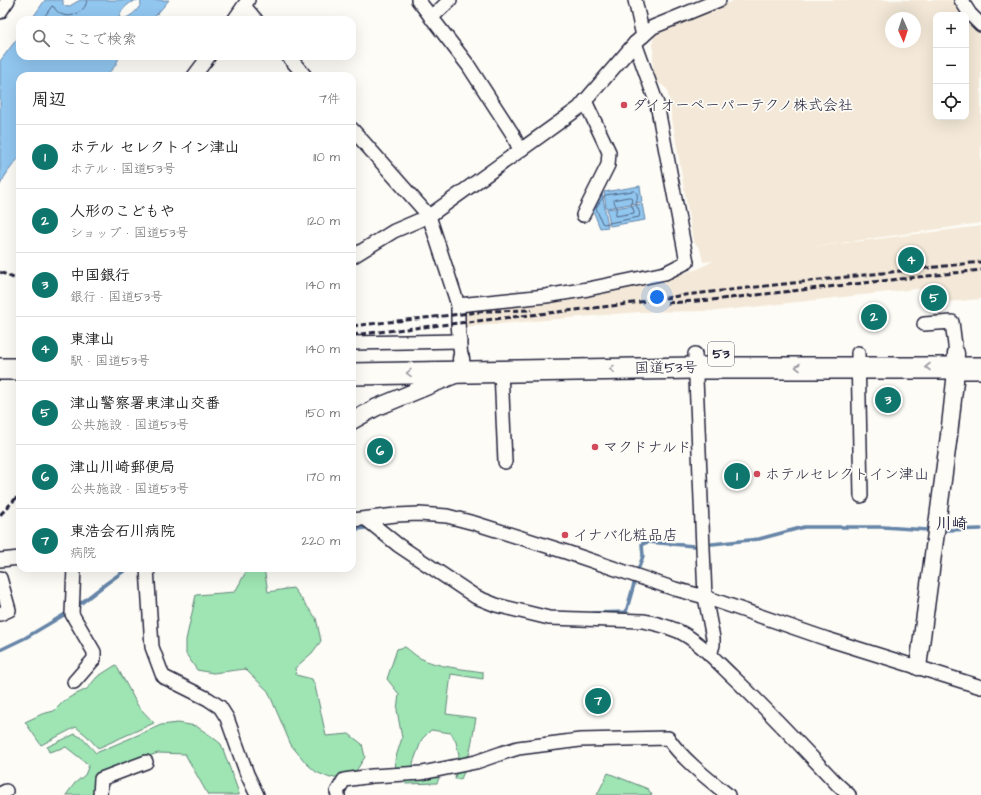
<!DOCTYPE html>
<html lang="ja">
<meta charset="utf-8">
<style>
:root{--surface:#fff;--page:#f6f6f6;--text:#222;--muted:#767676;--line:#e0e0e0;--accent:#0f766e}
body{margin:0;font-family:"Architects Daughter","Klee One",sans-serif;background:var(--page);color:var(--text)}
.controls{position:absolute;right:12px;top:12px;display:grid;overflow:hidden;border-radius:8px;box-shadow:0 4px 16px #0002}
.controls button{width:36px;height:36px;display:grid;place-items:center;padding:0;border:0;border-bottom:1px solid var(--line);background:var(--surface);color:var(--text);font:20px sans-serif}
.compass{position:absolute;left:885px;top:12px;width:36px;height:36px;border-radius:50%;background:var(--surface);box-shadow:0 4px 16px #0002;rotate:177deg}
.you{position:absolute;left:657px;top:297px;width:14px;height:14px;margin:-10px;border:3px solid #fff;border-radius:50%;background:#1a73e8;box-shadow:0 0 0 6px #1a73e833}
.badge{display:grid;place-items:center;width:26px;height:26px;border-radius:50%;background:var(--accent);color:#fff;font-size:13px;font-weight:700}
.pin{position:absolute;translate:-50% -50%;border:2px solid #fff;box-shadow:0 1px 4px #0006}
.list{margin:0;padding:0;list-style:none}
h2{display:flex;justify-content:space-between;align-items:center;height:52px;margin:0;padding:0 16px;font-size:17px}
h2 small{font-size:13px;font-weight:400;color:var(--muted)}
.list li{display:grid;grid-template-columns:26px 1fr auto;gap:12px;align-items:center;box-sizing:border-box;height:64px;padding:0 16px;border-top:1px solid var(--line)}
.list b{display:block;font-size:15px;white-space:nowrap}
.list p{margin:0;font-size:13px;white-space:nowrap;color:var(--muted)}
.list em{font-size:13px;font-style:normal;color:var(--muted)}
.icon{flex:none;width:22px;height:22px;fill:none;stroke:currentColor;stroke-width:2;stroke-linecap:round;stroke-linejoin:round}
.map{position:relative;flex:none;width:981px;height:795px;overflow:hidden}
.search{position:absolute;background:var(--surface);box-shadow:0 4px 16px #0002;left:16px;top:16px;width:340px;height:44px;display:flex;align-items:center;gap:10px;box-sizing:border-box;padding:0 14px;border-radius:12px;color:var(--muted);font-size:15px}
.panel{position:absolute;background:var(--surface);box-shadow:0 4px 16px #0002;left:16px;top:72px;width:340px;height:500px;border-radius:12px}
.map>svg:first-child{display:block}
.built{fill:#f4e9d8;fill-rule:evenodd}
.green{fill:#9ee5b3;stroke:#608477}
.water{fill:#91c6ef;stroke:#6584a7}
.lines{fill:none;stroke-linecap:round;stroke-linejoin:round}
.shore{stroke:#4e6483;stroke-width:1}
.stream{stroke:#6584a7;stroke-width:3.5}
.minor-casing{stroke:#22223b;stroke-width:16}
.tertiary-casing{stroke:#22223b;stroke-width:19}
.trunk-casing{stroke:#22223b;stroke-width:24}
.minor{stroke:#fdfcf7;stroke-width:13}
.tertiary{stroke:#fdfcf7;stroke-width:16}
.trunk{stroke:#fdfcf7;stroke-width:21}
.rail{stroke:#22223b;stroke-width:3;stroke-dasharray:6 3;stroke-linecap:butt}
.oneway{stroke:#9a9aa2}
.poi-dot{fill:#d1495b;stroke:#fdfcf7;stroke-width:1.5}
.labels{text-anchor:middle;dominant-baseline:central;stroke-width:3.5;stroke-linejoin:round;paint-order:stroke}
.shield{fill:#fdfcf7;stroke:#646373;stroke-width:1}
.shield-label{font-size:14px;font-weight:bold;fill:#22223b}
.poi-label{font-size:15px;fill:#22223b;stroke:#fdfcf7;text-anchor:start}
.street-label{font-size:15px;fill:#22223b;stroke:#fdfcf7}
.neighbourhood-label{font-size:16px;font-weight:bold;fill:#22223b;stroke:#fdfcf7}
</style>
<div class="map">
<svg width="981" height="795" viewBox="0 0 981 795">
<rect width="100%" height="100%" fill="#fdfcf7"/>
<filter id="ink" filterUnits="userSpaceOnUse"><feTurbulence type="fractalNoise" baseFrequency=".025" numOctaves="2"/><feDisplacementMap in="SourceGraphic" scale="8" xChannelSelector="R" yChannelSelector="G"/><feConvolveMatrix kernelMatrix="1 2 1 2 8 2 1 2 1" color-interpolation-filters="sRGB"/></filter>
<g filter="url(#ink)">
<path class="built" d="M735,0H957L978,33H981V223L805,248L981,226V299L947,302L944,286L716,311L639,312L464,327L463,309L557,300L628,288L698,269L713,261L703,262L700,249L693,241L667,89L653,78V34ZM936,15H966V117H936ZM891,18H915V42H891Z"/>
<g class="green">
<path d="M248,568H264L268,592L293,588L316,618L321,641L312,653L295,668L296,675L312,679L315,686L326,736L349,734L362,744L365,757L354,774L330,778L316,772L306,763L291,745L268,691L245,669L213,673L197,670L186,654V640L196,595L235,592Z"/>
<path d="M405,647C410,650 414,655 420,658C437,667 464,669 483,672V679L451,674L446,714L476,718C472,738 470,760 461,779H455L459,755L456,742L451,733L431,730L422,739L413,763L414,768L431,766L439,778L437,783L406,784L396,769L395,760L402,738L397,710L399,694L387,679L397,649Z"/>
<path d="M116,665L138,706L154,723L98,748L87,736L76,727L41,745L25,722L42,714L54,711L64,701L72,696L87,689L97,677Z"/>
<path d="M178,723L196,726L211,736L221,744L239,793V795H208L185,754L158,753L96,774L95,795H66L75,783L85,775L89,765L66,747L49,752L47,747L75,734L82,738L96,753L161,725Z"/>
<path d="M608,773L648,789L652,795H597Z"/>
</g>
<g class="water">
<path d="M45,0H63V5L68,7L80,0H138C130,1 122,9 119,16L122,19C131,17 137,11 141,4L140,0H169L152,20H31Z"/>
<path d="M20,35V56H120L115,66L106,76H20V157C12,165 5,175 0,185V61Z"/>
<path d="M640,186L642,202L606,208L604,192Z"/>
<path d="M601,192H602L608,227L600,228L592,208Z"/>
<path d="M642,204L645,220L610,226L607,209Z"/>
</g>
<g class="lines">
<g class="shore">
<path d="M42,20L52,6L54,7C62,23 86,15 87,0"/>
<path d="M635,191C639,194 637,200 636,204C637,208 641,212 639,217L604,224L602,223L596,208L603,197L606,195Z"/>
<path d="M630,197L632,198L631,204L634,211V213L616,216C615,213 617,210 616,206C615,204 614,203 614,200Z"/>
</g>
<g class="stream">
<path d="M352,530L365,528"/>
<path d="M947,530L981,529"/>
<path d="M712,544L759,539L804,527H883L928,530"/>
<path d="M638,570L643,556L642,544L648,542L694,546"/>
<path d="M76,607L107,583L128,568"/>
<path d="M593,613L626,612L634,584"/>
<path d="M0,650L25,638L67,613"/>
</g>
<g class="minor-casing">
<g id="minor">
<path d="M418,0L468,65L512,133L520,150"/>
<path d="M635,0L643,36"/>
<path d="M961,0L970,14L981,25"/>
<path d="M244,6L256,20"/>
<path d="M0,12L8,0"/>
<path d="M431,18L450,0"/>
<path d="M234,20L248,0"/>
<path d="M288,56L305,76"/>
<path d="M194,76L209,56"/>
<path d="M352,129L429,216L458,305V323L461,358"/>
<path d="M583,215L608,165L609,152L585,101"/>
<path d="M352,257L394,231L429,216L579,108L635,43L653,27L719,0"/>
<path d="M458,305L546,296L588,289L665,273L687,262L657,104L635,43"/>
<path d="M924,324L952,322L956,353"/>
<path d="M352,343L460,341"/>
<path d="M858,353L861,496"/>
<path d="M695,354L705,597L713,638V645L710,655"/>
<path d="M501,371L505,462"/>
<path d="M366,519L398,545L476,597L496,605L549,618L643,621C655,623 666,626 678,631C699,641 715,660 732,676C769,711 803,748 838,785L849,795"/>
<path d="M352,520L396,515L419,514L447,516L474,523L566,552L675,589L705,597L827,639L981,687"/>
<path d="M0,560L20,558"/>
<path d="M74,568L72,614L94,652V659L74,682"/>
<path d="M147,568L152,647L162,674L164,677L208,699L220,707L227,718L247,774L257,795"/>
<path d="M0,578L9,610L0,614"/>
<path d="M0,794L6,791"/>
<path d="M100,795L101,779L146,762"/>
<path d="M338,795L337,792L344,780L372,776L422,773L476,762L502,753L518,748L580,740L668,738C682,759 708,779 728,795"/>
</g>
</g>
<g class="tertiary-casing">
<g id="tertiary">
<path d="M352,421L375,408L462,372L461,358"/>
<path d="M918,667L949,435L955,381L956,353"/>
</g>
</g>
<g class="trunk-casing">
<g id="trunk">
<path d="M0,369H20"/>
<path d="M352,374L695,368H981"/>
</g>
</g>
<use href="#minor" class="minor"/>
<use href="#tertiary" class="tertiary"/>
<use href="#trunk" class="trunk"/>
<g class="rail">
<path d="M0,272L20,281"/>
<path d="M667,303L711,300L981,270"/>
<path d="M352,326L488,311L532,310"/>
<path d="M352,335L620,305L685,295L981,262"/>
<path d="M0,515L20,494"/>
</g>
</g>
<defs><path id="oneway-chevron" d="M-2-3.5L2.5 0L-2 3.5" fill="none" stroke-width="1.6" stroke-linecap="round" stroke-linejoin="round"/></defs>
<g class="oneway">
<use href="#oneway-chevron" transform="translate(798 367) rotate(180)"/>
<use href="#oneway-chevron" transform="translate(928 367) rotate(180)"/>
<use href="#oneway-chevron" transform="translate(612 369) rotate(179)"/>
<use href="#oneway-chevron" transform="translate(409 373) rotate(179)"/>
</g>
</g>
<g class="poi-dot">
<circle cx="624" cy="105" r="4"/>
<circle cx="595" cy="447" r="4"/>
<circle cx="757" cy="474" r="4"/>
<circle cx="565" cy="535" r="4"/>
</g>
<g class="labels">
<rect class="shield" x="708" y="342" width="26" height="24" rx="3"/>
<g class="shield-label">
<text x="721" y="354">53</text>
</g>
<g class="poi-label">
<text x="632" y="105">ダイオーペーパーテクノ株式会社</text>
<text x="603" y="447">マクドナルド</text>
<text x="765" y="474">ホテルセレクトイン津山</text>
<text x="573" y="535">イナバ化粧品店</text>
</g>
<g class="street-label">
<text transform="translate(666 368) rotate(-1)">国道53号</text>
</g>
<g class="neighbourhood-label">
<text x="952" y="524">川崎</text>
</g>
</g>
</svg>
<div class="controls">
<button>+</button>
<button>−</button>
<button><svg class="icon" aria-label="locate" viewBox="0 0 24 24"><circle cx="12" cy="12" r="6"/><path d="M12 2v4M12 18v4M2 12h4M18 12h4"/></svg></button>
</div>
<svg class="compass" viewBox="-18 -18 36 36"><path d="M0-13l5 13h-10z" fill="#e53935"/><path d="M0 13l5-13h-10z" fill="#767676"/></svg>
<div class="you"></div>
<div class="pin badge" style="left:737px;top:476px">1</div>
<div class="pin badge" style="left:874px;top:317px">2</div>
<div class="pin badge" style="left:888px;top:400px">3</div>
<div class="pin badge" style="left:911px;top:260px">4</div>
<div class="pin badge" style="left:934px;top:298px">5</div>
<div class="pin badge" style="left:380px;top:451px">6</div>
<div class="pin badge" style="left:598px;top:701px">7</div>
<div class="search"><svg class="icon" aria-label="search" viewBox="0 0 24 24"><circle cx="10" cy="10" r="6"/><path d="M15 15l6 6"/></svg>ここで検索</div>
<section class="panel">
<h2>周辺<small>7件</small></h2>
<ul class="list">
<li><span class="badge">1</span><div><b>ホテル セレクトイン津山</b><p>ホテル · 国道53号</p></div><em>110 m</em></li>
<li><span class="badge">2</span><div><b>人形のこどもや</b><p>ショップ · 国道53号</p></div><em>120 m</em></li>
<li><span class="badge">3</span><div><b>中国銀行</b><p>銀行 · 国道53号</p></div><em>140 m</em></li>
<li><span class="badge">4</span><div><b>東津山</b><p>駅 · 国道53号</p></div><em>140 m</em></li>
<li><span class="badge">5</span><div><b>津山警察署東津山交番</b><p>公共施設 · 国道53号</p></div><em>150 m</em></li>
<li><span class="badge">6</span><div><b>津山川崎郵便局</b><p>公共施設 · 国道53号</p></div><em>170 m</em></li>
<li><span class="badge">7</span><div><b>東浩会石川病院</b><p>病院</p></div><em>220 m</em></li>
</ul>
</section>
</div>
